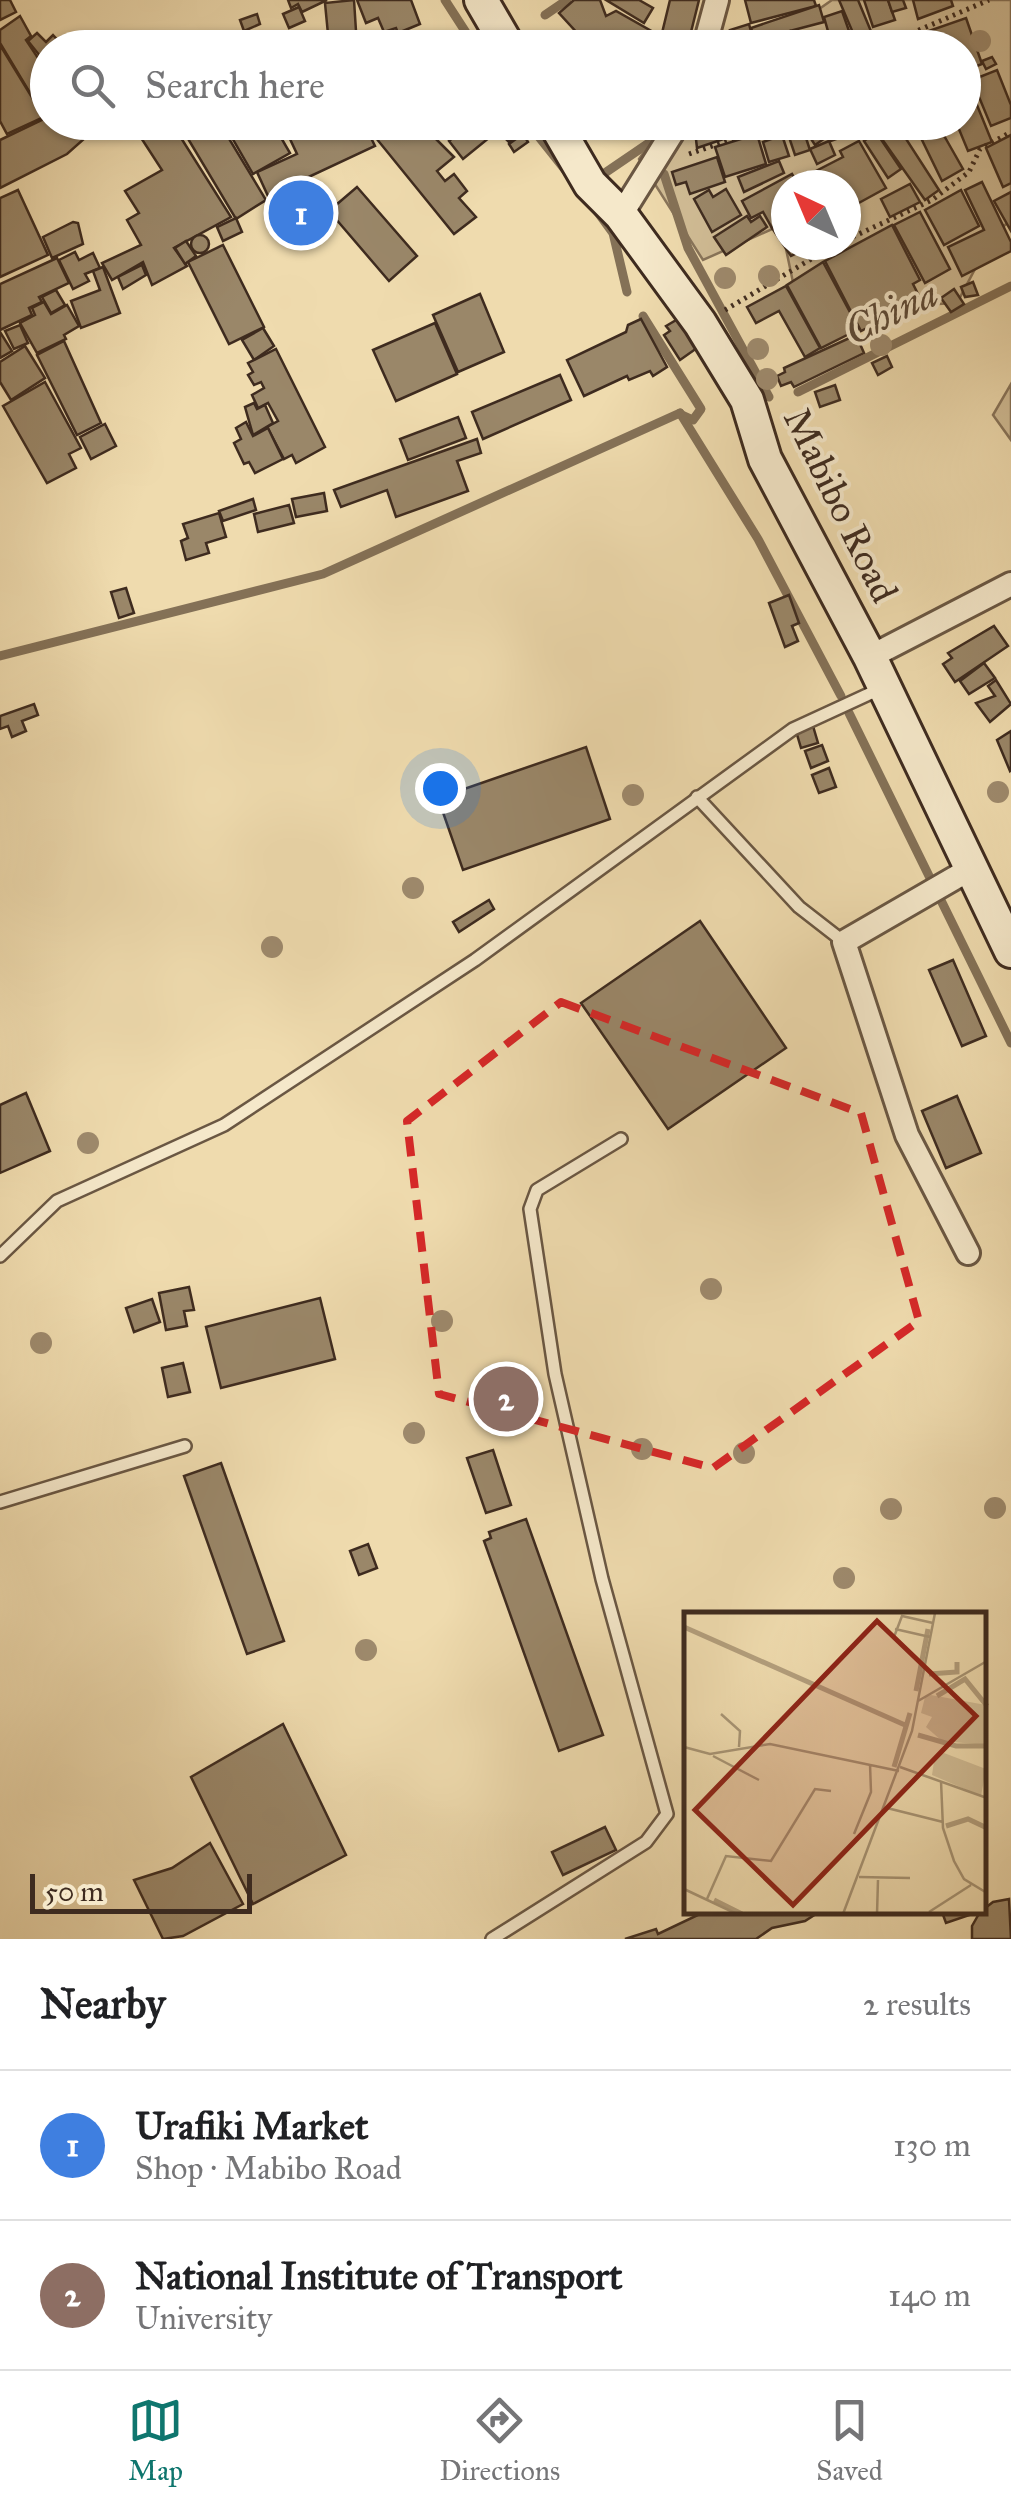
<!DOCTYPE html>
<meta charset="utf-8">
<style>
:root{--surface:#fff;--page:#f2f2f2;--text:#202124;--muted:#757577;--line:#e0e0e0;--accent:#0f766e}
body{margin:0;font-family:"IM FELL Great Primer",serif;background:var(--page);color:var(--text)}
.compass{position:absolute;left:771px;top:170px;width:90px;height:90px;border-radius:50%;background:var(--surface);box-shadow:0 2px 8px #0004;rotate:316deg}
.scale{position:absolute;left:30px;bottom:25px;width:222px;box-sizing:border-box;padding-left:10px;border:5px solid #3e2b1f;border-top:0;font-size:28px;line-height:35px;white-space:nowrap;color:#3e2b1f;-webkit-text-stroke:8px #f5e8ca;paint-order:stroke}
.you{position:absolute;left:440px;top:788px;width:35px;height:35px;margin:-25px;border:8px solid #fff;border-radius:50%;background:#1a73e8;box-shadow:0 0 0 15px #1a73e833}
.badge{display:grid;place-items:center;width:65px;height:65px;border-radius:50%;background:var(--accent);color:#fff;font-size:32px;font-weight:700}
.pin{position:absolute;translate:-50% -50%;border:5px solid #fff;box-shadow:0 2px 10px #0006}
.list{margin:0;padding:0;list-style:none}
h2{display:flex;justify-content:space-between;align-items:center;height:130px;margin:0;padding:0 40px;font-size:42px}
h2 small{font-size:32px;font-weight:400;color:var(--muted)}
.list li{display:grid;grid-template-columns:65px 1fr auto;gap:30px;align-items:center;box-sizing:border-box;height:150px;padding:0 40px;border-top:2px solid var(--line)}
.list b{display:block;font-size:38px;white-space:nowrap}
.list p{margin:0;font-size:32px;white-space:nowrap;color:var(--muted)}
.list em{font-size:32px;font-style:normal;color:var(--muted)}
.icon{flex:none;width:55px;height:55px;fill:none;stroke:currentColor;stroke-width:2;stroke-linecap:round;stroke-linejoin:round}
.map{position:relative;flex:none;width:1011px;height:1939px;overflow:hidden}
.search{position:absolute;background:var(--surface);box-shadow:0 2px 8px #0004;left:30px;right:30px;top:30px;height:110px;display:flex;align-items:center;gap:25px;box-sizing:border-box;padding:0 35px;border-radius:55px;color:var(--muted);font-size:38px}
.sheet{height:430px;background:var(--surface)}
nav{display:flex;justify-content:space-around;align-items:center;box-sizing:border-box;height:140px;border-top:2px solid var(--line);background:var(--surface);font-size:28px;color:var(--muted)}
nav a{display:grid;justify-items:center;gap:5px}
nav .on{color:var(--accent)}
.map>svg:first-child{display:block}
.green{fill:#d1bd96;stroke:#88745a;stroke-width:2.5;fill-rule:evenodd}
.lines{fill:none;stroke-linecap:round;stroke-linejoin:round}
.stream{stroke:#847157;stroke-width:9}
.building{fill:#9a8769;stroke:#3e2b1f;stroke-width:2.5}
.lane-casing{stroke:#6a5743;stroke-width:16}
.street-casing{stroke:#6a5743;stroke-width:28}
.secondary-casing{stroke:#3e2b1f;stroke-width:38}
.path{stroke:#3e2b1f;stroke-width:5;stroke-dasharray:2.5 5;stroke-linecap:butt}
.lane{stroke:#f5e8ca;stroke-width:11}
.street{stroke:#f5e8ca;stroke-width:22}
.secondary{stroke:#f5e8ca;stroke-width:32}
.tree{fill:#9e8a6d}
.marked{fill:none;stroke:#d62828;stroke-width:8;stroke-dasharray:20 12;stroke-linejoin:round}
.labels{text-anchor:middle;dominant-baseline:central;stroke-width:8;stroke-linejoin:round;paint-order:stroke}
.street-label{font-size:38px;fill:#3e2b1f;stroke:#f5e8ca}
.water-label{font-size:40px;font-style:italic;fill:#5b4836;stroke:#f5e8ca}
.inset-river{fill:none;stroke:#b39f7d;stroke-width:5}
.inset-road{fill:none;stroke:#a89575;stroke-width:2.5}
.view{fill:#8f2418;fill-opacity:0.15;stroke:#8f2418;stroke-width:5}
.inset-edge{fill:none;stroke:#3e2b1f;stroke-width:5}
</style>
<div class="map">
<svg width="1011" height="1939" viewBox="0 0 1011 1939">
<rect width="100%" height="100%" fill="#efdbae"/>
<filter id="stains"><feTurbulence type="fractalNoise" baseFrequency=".002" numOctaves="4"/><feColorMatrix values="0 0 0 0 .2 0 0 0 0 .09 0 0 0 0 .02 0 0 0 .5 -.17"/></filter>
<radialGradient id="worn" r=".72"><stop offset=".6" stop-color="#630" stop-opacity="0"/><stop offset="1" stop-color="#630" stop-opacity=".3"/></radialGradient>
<g class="green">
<path d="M832,0H1011V220L993,235L957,303L799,311L781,225L703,260L639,159L664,123L964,122V48L765,47ZM786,185H846V245H786Z"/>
<path d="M1011,384V440L993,415Z"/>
</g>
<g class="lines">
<g class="stream">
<path d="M445,0L476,48"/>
<path d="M545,15L567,0"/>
<path d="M527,122L566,171"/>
<path d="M664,174L688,248L769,397"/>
<path d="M596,179L665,132"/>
<path d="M597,211L613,233L627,292"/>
<path d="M643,316L701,409L693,420L682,415"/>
<path d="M798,392L1011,286"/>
<path d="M680,413L758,539L841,696"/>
<path d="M0,656L323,574L680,413"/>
<path d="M849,713L1011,1043"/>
</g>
</g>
<g class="building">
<path d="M0,0H10L16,12L0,20Z"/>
<path d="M288,0H327L302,12L298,4L291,8Z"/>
<path d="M354,0L356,31L328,34L325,3Z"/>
<path d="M357,0H411L420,24L398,33L396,28L384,32L378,18L366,23Z"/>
<path d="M574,0H600L606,16L616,11L662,37L663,48H591L559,13Z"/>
<path d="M606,0H639L653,8L644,23Z"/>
<path d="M670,0H699L689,40L662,33Z"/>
<path d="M745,0H814L816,6L751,23Z"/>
<path d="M839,0H858L875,41L859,47Z"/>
<path d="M864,0H888L895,20L873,27Z"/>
<path d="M888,0H903L906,8L892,12Z"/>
<path d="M913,0H951L953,6L918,19Z"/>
<path d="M819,5L824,22L755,40L751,28Z"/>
<path d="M299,7L305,21L289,28L283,14Z"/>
<path d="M842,11L855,48H813L831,42L824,17Z"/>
<path d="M257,14L260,24L244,31L240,20Z"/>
<path d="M20,16L31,36L26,40L48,73L30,93L0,43V30Z"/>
<path d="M966,18L982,64L964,71V48H928L923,33Z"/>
<path d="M749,24L753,39L734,44L730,30Z"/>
<path d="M790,31L795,48H735Z"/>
<path d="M285,32L293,48H274L278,46L274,38Z"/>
<path d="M381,32L400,34L412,48H312V38Z"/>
<path d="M37,33L46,42L53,35L65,48H48V66L28,41Z"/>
<path d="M922,36L926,48H900L899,46Z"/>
<path d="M665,40L682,43V48H664Z"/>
<path d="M0,45L44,117L7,134L0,121Z"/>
<path d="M992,57L996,64L986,69L982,61Z"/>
<path d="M997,70L1011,105V118L991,126L972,80Z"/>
<path d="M48,77V122H103L67,154L0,188V140L46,118L30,93Z"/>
<path d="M966,78L992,142L968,151L956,122H964Z"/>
<path d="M147,122H171L231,217L174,248L187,266L152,285L143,262L112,280L102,263L141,245L127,220L139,213L125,191L162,170L136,130Z"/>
<path d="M178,122H219L266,200L236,219Z"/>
<path d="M223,122H272L290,153L253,174Z"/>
<path d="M282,122H370L372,128L367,130L375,146L268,196L257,172L297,154Z"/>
<path d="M395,122H422L417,126L421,131L425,128L454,157L437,171L445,181L454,174L467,191L459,198L476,217L454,234L376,138Z"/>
<path d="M472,122H479L490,137L463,159L449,141Z"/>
<path d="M489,122H515L518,135L509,142Z"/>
<path d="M650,122H667L651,137L644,129Z"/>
<path d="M694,122H754L756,128L697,148Z"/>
<path d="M755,122H810L760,139Z"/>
<path d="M823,122H883L831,141Z"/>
<path d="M890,122L901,131L939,190L925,200L877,132Z"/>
<path d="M938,125L963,169L942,181L922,140Z"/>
<path d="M820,126L828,136L815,145L808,134Z"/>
<path d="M803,129L810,150L795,155L788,134Z"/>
<path d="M876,132L901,169L888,178L864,141Z"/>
<path d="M523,134L528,142L514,152L509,144Z"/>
<path d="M757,134L766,164L725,177L715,147Z"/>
<path d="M782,135L789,156L769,162L763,142Z"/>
<path d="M1011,135V183L1003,187L986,148Z"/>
<path d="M829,141L835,155L817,164L810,149Z"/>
<path d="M859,141L886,188L846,210V185H821L814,172L843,157L840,151Z"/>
<path d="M717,157L725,182L690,194L686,182L676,185L672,172Z"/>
<path d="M779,161L784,173L744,192L738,177Z"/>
<path d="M806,173L813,185H786V220L772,228L763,212L751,218L742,201L792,174L795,179Z"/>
<path d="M982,182L1011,242V251L962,276L948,247L984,230L965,190Z"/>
<path d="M313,184L323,202L312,208L302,191Z"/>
<path d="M910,184L920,202L890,217L881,199Z"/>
<path d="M357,187L417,256L389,281L329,211Z"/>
<path d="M300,188L311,210L281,224L271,202Z"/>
<path d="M726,189L741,215L712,232L694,199L709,190L713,197Z"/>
<path d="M18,190L48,255L0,277V198Z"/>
<path d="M961,190L979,226L944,245L925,210Z"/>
<path d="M1011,192V231L994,201Z"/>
<path d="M920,212L950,269L925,283L894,225Z"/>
<path d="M747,216L751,222L760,216L767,227L726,255L714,237Z"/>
<path d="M236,218L242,232L223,241L217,227Z"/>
<path d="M786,221V245H814L791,256L772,228Z"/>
<path d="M73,222L78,223L83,244L52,258L43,237Z"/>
<path d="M892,225L920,280L913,284L921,300L861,331L825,261Z"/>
<circle cx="200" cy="244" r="9"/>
<path d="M186,241L196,256L185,264L175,248Z"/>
<path d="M223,245L264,327L229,344L188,262Z"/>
<path d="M75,252L79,260L93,253L100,268L85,274L89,281L73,289L59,260Z"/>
<path d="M57,258L69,283L39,297L42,302L29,308L32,315L0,330V284Z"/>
<path d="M823,262L859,329L821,348L787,285Z"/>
<path d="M142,265L146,275L123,289L118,277Z"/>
<path d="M103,267L120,313L81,328L71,301L100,290L93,271Z"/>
<path d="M973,282L978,295L965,297L961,287Z"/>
<path d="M786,286L820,348L805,357L779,311L756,323L747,307Z"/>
<path d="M954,289L964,304L951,312L941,298Z"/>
<path d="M56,290L65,305L51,313L42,297Z"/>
<path d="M480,294L504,352L458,372L433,315Z"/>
<path d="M44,302L51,314L67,305L79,326L64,335L66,339L37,353L20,323L35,315L32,308Z"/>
<path d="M641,319L667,367L653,376L650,371L629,380L627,376L584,396L567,360L626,332L628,325Z"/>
<path d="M678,319L697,348L680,360L664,335L670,331L666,326Z"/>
<path d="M435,323L457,374L396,401L373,350Z"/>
<path d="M20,325L28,343L14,349L5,331Z"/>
<path d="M263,328L274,346L254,360L242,340Z"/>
<path d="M0,332L12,351L0,358Z"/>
<path d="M856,335L864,353L794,387L791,382L781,386L777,376L785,372L784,368Z"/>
<path d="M64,341L101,423L77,435L37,355Z"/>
<path d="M25,346L45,378L11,400L0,382V362Z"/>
<path d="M276,349L325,447L296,463L292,455L284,459L267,427L278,421L268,403L258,408L252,395L264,388L261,382L254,385L248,375L253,372L248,363Z"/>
<path d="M887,356L892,367L878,375L872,363Z"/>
<path d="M560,375L571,400L483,439L472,412Z"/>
<path d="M45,382L81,448L69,454L76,468L47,483L3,406Z"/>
<path d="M835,385L840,400L820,407L815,392Z"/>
<path d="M254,403L257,409L265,405L273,423L253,435L245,407Z"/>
<path d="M458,417L466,438L408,460L400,439Z"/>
<path d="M246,422L253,436L268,428L283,459L255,473L249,462L244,464L234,443L241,439L236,428Z"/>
<path d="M105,424L116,446L91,459L80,437Z"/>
<path d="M477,439L481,453L457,461L468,491L396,517L387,490L341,507L334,490Z"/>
<path d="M324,493L327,511L296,517L292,499Z"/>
<path d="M253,499L256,510L223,521L219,511Z"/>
<path d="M289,505L294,523L258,532L254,514Z"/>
<path d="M219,513L226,537L206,543L209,553L186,560L181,541L188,538L183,524Z"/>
<path d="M126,588L134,613L119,618L111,592Z"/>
<path d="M789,595L799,623L792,626L798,641L785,647L769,603Z"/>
<path d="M994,626L1008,646L955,682L943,664L952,658L948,653Z"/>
<path d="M984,663L995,678L969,694L960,681Z"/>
<path d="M996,680L1011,704L990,722L976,703L995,696L988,686Z"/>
<path d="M34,704L38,715L22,721L26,731L12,737L8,726L0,729V716Z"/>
<path d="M813,726L818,743L801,748L796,731Z"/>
<path d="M1011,731V770L1010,771L997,740Z"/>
<path d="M822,745L828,761L811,768L805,751Z"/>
<path d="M586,747L610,819L463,870L438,798Z"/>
<path d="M829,768L836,787L819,793L812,775Z"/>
<path d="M489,900L494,909L459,932L453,922Z"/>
<path d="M700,921L786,1048L668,1129L581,1003Z"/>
<path d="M953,960L986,1036L962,1046L929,970Z"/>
<path d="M26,1093L50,1151L0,1173V1105Z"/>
<path d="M957,1096L981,1153L946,1168L922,1111Z"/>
<path d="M189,1287L194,1310L184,1311L187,1326L166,1330L159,1293Z"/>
<path d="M320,1298L335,1359L221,1388L206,1327Z"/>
<path d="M152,1299L160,1322L134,1332L126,1308Z"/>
<path d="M183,1363L190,1392L168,1397L162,1368Z"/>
<path d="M493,1450L511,1505L486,1513L467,1458Z"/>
<path d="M221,1463L284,1641L247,1654L184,1476Z"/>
<path d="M526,1519L603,1735L559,1751L484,1541L491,1538L489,1532Z"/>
<path d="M368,1544L377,1568L359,1575L350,1551Z"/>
<path d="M283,1724L346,1855L253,1904L191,1777Z"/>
<path d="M605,1827L616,1850L563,1875L552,1852Z"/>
<path d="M210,1843L243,1904L183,1936L163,1939L134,1880L172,1868Z"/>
<path d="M1009,1899L1011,1939H972V1926L980,1912L993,1902Z"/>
<path d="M704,1912H819L805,1921L772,1928L756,1939H625L656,1929L658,1934Z"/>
<path d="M942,1912H978L946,1923Z"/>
</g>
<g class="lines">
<g class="lane-casing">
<g id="lane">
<path d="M697,797L799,907L844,942"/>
<path d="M0,1256L57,1201L224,1125L475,960L793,729L882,688"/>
<path d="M0,1502L185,1446"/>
<path d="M492,1939L646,1842L667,1814L602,1579L555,1374L530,1209L537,1190L621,1139"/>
</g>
</g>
<g class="street-casing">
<g id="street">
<path d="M704,48L717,0"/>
<path d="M621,215L679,122"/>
<path d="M870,657L1011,584"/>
<path d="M968,1253L907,1135L844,942L972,868"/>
</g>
</g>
<g class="secondary-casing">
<g id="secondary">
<path d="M481,0L509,48"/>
<path d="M554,122L590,184L621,215L700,323L747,400L765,459L870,657L1011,951"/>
</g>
</g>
<g class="path">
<path d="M877,48L989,0"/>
<path d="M689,154L753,132"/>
<path d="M846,240L932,200L969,172L980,149L1011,132"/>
<path d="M725,310L835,245"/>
</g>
<use href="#lane" class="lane"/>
<use href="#street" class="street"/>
<use href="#secondary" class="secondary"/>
</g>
<g class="tree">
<circle cx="980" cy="41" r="11"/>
<circle cx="769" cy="276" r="11"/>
<circle cx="725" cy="278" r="11"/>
<circle cx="881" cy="345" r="11"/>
<circle cx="758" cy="349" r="11"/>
<circle cx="767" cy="379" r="11"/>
<circle cx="998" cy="792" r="11"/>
<circle cx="633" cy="795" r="11"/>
<circle cx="413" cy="888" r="11"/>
<circle cx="272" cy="947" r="11"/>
<circle cx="88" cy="1143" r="11"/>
<circle cx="711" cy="1289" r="11"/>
<circle cx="442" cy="1321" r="11"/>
<circle cx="41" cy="1343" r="11"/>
<circle cx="414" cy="1433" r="11"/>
<circle cx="642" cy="1449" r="11"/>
<circle cx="744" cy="1453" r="11"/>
<circle cx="995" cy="1508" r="11"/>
<circle cx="891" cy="1509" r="11"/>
<circle cx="844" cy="1578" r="11"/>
<circle cx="366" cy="1650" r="11"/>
</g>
<path class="marked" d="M561,1002L861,1113L919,1321L713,1468L439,1394L407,1121Z"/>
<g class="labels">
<g class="street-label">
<text transform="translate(841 505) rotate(64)">Mabibo Road</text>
</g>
<g class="water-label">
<text transform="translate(891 312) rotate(-26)">China</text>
</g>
</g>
<g transform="translate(684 1612)">
<rect width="302" height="302" fill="#efdbae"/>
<path d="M247,83L302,93V133L258,129L242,115L248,105L237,101L241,85ZM260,141L302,157L297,184L248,163L251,143Z" fill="#d1bd96"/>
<path class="inset-river" d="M0,15L221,113M245,62L273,60V50M232,79L244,17M253,84L281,67L303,94M234,123L272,134H303M210,155L226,101M262,214L284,207L303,216M30,288L58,302"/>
<path class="inset-road" d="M211,17L246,25M210,25L218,4L249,11M234,89L303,49M37,102L56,119L55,135M0,135L26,142L86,132L215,159M29,144L75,168M216,155L303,186M257,169L259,216L270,249L280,267L303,281M203,196L259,210M170,222L187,180L186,152M175,265L226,266M0,277L53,302M23,287L42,244L87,249L131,177L147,179M245,300L287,273M159,302L228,119L251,1M193,302L194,268"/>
<path class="view" d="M193,9L292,104L109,293L11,198Z"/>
<rect width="302" height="302" class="inset-edge"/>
</g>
<rect width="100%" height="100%" filter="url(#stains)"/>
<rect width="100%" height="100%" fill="url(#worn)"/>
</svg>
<svg class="compass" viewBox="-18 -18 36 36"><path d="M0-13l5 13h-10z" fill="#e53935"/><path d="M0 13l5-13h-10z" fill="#757577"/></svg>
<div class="scale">50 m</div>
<div class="you"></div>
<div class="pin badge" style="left:301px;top:213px;background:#3f7fe0">1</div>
<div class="pin badge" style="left:506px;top:1399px;background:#8d6e63">2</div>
<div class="search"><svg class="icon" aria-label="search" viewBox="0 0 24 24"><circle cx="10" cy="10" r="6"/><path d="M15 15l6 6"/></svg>Search here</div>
</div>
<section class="sheet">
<h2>Nearby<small>2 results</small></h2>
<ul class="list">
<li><span class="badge" style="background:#3f7fe0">1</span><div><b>Urafiki Market</b><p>Shop · Mabibo Road</p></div><em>130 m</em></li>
<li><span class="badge" style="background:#8d6e63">2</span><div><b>National Institute of Transport</b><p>University</p></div><em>140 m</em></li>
</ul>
</section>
<nav>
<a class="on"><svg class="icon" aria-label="map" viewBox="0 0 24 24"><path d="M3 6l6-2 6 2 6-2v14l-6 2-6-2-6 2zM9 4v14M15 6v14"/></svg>Map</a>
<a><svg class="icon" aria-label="directions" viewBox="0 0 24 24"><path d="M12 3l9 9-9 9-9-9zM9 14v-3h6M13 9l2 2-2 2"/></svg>Directions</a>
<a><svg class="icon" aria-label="saved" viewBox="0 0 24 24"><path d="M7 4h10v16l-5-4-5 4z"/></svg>Saved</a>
</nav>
